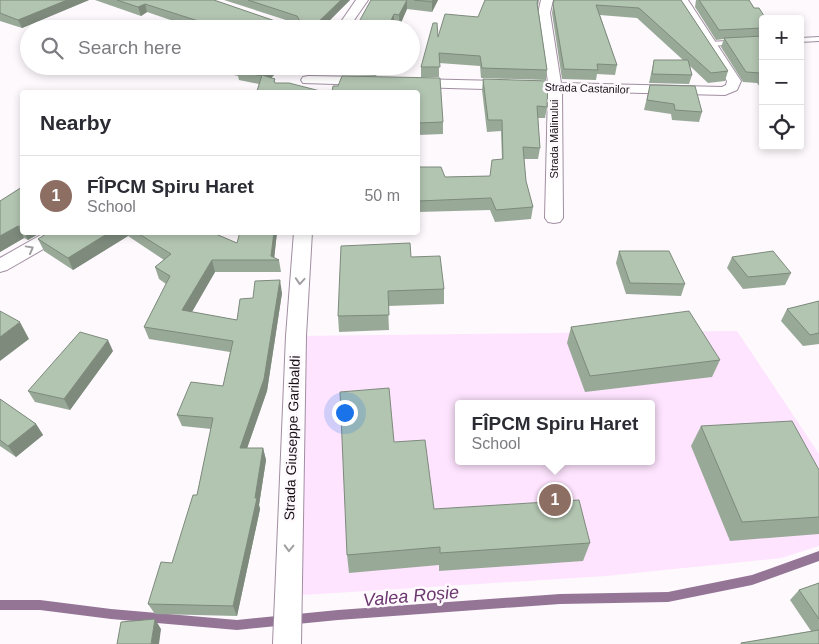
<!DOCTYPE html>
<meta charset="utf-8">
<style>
:root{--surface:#fff;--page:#f7f7f7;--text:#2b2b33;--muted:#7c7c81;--line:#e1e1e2;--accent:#1a982b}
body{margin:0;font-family:Helvetica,sans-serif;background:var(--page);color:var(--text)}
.controls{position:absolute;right:15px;top:15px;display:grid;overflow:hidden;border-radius:5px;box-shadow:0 2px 8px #0003}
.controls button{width:45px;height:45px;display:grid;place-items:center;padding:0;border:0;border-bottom:1px solid var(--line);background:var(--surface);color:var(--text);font:25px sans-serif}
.you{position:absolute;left:344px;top:412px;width:18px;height:18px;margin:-12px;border:4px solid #fff;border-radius:50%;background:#1a73e8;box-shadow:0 0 0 8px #1a73e833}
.badge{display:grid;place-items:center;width:32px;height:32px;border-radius:50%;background:var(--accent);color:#fff;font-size:16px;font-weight:700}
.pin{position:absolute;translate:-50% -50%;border:2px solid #fff;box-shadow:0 1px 5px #0006}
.popup{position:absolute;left:455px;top:400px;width:200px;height:65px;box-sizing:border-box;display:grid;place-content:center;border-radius:5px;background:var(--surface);filter:drop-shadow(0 1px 4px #0005);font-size:16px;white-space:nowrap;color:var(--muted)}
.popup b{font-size:19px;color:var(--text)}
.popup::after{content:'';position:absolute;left:50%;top:100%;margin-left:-10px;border:10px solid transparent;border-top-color:var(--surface)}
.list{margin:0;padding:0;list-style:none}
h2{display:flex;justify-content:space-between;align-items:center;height:65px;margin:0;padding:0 20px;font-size:21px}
h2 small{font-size:16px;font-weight:400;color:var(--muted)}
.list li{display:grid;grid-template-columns:32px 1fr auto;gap:15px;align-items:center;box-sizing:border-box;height:80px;padding:0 20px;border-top:1px solid var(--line)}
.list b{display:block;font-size:19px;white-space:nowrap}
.list p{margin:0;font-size:16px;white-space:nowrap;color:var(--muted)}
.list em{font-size:16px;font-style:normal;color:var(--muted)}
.icon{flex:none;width:28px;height:28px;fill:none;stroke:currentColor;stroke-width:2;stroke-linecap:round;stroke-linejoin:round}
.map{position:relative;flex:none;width:819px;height:644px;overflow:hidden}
.search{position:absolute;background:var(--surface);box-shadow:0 2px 8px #0003;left:20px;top:20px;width:400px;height:55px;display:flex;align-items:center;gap:12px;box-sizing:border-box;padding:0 18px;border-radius:28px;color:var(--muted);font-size:19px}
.panel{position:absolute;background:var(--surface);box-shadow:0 2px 8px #0003;left:20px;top:90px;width:400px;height:145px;border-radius:5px}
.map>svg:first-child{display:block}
.built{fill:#fee4fe;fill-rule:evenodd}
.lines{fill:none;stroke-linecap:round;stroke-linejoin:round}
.stream{fill:#947596;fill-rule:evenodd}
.lane-casing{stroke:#a18ea1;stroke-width:2}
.street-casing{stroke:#a18ea1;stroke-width:2}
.lane{fill:#fff;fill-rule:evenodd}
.street{fill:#fff;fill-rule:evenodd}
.wall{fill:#99a998}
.shaded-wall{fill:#7d8a7c}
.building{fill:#b2c5b1;stroke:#7d8a7c}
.oneway{stroke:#a29fa2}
.labels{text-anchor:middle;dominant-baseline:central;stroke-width:5;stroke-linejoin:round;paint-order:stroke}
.far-street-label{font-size:11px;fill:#171017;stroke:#fdf9fd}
.street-label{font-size:14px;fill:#171017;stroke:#fdf9fd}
.near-water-label{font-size:18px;font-style:italic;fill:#6c376f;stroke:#fdf9fd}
</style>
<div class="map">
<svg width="819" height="644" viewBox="0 0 819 644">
<rect width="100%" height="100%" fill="#fdf9fd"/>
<path class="built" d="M737,331L819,454V546L781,558L606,576L287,596L296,336ZM459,404H651V461H459Z"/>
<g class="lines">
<path class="stream" d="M819,551V561L752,585L668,602L560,604L338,620L237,630L111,619L40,610H0V600H40L111,609L237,620L338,610L560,594L668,592L752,575Z"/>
<g class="lane-casing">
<g id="lane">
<path d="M819,37V41L800,42V38Z"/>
<path d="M763,39V43L709,46L706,44L709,42Z"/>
</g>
</g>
<g class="street-casing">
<g id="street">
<path d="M356,0H368L348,29H336Z"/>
<path d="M541,0H553L550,13L561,83L722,87L726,85L727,81L680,9L676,0H688L741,81L737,90L725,95L562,91L563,218L560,222L554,223L548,222L545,218L548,91L415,87L408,83L415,79L548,82L538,13Z"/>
<path d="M308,76L366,77L373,81L366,85L303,83L301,80L303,77Z"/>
<path d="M46,232H68L66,236L7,270L0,272V258Z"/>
<path d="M294,232H312L306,336L301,644H273L286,336Z"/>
</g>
</g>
<use href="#lane" class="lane"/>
<use href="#street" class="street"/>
</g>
<g class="wall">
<path d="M0,0H89L22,28L0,21Z"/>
<path d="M95,0H214L278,22L289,21L224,0H350L321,29H197L147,12L141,16Z"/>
<path d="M371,0H438L432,12L407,9L400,25L394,24Z"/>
<path d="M485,0H539L538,6L547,70L546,80L481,78L480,66L439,63V77H421V67L438,37L478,17Z"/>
<path d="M554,0H681L728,71L725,81L708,83L690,66L692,75L689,84L649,83L654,60H683L637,18L600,15L617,65L615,75L597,74L596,80L562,79L552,13Z"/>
<path d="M696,0H749L754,8L763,19V88H761L757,83L743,82L721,47L724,39L716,40L695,7Z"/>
<path d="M196,66H283L271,78L275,79V83L324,92H257L259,84L239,80L238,76Z"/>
<path d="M346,66H379L376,76L347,75Z"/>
<path d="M483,79L547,107L545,118H538L540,148L538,159H524L526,181L533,207L531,219L495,222L490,210L418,212V167L445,177L490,176L502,160L501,131L487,132L482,90Z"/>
<path d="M650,85L702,112L699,122L672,120L671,114L644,110Z"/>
<path d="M418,92L443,122V134L418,135Z"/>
<path d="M22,187V232H42L28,240L24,238L0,252V201Z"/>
<path d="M49,232H211L237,243L240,232H277L274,258L279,260L281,272H215L192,312L237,320L282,293L267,391L247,448H263L266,460L259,505L260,509L237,616L155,614L148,604L172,563L197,495L211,429L182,426L177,415L223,386L230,352L149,339L144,327L166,284L159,279L155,267L164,260L128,236L73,270L44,251L38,239Z"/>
<path d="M619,251L685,284L681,296L626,294L616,263Z"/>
<path d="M411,257L444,289V304L388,306L389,330L339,332L338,316Z"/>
<path d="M732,257L791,273L785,285L743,289L727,268Z"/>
<path d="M819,301V344L803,346L781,321L787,309Z"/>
<path d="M571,327L720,360L712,377L585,392L567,343Z"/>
<path d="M113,351L70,410L35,402L28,391Z"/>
<path d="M0,399L36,424L43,435L16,457L0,446Z"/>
<path d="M701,426L819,470V534L730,541L691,446Z"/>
<path d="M394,442L434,509L590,543L583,561L439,571V565L349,573L347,555Z"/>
<path d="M819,583V644H740L741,643L811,631L790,600L799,590Z"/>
</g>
<g class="shaded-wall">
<path d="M67,0H89L22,28L18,20Z"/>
<path d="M341,0H350L321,29H311Z"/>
<path d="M407,0V9L400,25L399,15Z"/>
<path d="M433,0H438L432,12V2Z"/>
<path d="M145,4L147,12L141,16L138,7Z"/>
<path d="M394,14V24L392,29H387Z"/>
<path d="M273,66H283L264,85L262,76Z"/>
<path d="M376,66H379L376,76Z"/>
<path d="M18,226L24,238L0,252V236Z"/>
<path d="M24,232H42L28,240Z"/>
<path d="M110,232H126L128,236L73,270L68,258Z"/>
<path d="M274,232H277L274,260L271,256Z"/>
<path d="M212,260L215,272L186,322L182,310Z"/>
<path d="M280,280L282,293L267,391L243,460L240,448Z"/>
<path d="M20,322L29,339L0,361V337Z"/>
<path d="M108,340L113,351L70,410L64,399Z"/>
<path d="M36,424L43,435L16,457L8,446Z"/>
<path d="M263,448L266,460L259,505L260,509L237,616L233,606L255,498Z"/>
<path d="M155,619L161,629L159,644H151Z"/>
</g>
<g class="building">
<path d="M0,0H67L18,20L0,13Z"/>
<path d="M117,0H214L278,22L300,21L297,16L248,0H341L311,29H209L214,26L145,4L138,7Z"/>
<path d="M371,0H407L399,15L394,14L387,29H355Z"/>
<path d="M414,0H433L432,2Z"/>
<path d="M485,0H538L537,3L547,70L482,68L480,56L439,53L440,67H421L433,23H437L438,37L445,14L478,17Z"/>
<path d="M554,0H681L728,71L711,73L639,8L596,5L617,65L597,64L598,70L564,69L553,4Z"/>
<path d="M699,0H749L754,8H759L766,19H763V28L719,30Z"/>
<path d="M763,36V76L760,73L746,72L724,38Z"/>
<path d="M654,60H688L692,75L652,74Z"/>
<path d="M235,66H273L262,76L237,71L241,68Z"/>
<path d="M262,75L275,79L274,81L275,83H289L324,92H261L257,91Z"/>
<path d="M342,76L440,78L443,122L418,123V92H332L333,86H338Z"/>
<path d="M483,79L548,81L547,107L537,106L540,148L523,147L526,181L533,207L496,210L491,198L418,201V167H441L445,177L490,176L492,160L503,159L502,120H488Z"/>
<path d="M650,85L695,86L702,112L675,110L674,104L647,100Z"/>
<path d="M22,187V228L18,226L0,236V201Z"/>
<path d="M49,232H110L68,258L38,239Z"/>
<path d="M136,232H211L237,243L240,232H274L271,256L279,260H212L182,310L237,320L240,299L253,298L255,281L280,280L264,379L240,448H263L255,498H257L233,606L148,604L161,562L172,563L193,495H197L213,418L177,415L191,382L223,386L233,341L144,327L170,276L155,267L171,254Z"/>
<path d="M410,243L411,257L440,256L444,289L388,291L389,315L338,316L341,246Z"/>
<path d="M619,251H669L685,284L630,283Z"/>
<path d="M773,251L791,273L748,277L732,257Z"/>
<path d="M819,301V333L810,335L787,309Z"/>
<path d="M0,311L20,322L0,337Z"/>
<path d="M689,311L720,360L590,376L571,327Z"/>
<path d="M80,332L108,340L64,399L28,391Z"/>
<path d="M389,388L394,442L425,440L434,509L579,500L590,543L440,553V547L347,555L340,392Z"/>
<path d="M0,399L36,424L8,446L0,440Z"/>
<path d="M792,421L819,470V517L742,522L701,426Z"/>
<path d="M819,583V619L799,590Z"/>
<path d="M155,619L151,644H117L121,622Z"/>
<path d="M819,630V644H742L741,643Z"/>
</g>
<defs><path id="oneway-chevron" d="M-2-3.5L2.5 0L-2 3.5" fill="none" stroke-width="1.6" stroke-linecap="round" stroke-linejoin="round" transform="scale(1.25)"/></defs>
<g class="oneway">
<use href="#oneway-chevron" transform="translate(30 249) rotate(-29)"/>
<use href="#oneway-chevron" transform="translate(300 281) rotate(94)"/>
<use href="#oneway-chevron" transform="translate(289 548) rotate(92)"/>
</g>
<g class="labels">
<g class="far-street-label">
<text transform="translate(587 88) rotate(2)">Strada Castanilor</text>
<text transform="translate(554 139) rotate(-90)">Strada Mălinului</text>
</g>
<g class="street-label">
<text transform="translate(292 438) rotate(-88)">Strada Giuseppe Garibaldi</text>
</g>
<g class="near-water-label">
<text transform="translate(411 596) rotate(-5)">Valea Roșie</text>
</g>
</g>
</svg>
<div class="controls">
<button>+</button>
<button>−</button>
<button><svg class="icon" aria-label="locate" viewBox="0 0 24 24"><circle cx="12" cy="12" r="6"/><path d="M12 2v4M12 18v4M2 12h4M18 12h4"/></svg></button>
</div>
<div class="you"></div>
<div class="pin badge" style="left:555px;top:500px;background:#8d6e63">1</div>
<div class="popup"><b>FÎPCM Spiru Haret</b>School</div>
<div class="search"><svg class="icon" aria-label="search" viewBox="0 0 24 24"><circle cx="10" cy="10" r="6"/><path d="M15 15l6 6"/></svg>Search here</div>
<section class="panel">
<h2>Nearby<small></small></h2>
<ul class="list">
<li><span class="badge" style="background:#8d6e63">1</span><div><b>FÎPCM Spiru Haret</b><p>School</p></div><em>50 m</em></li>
</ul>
</section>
</div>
